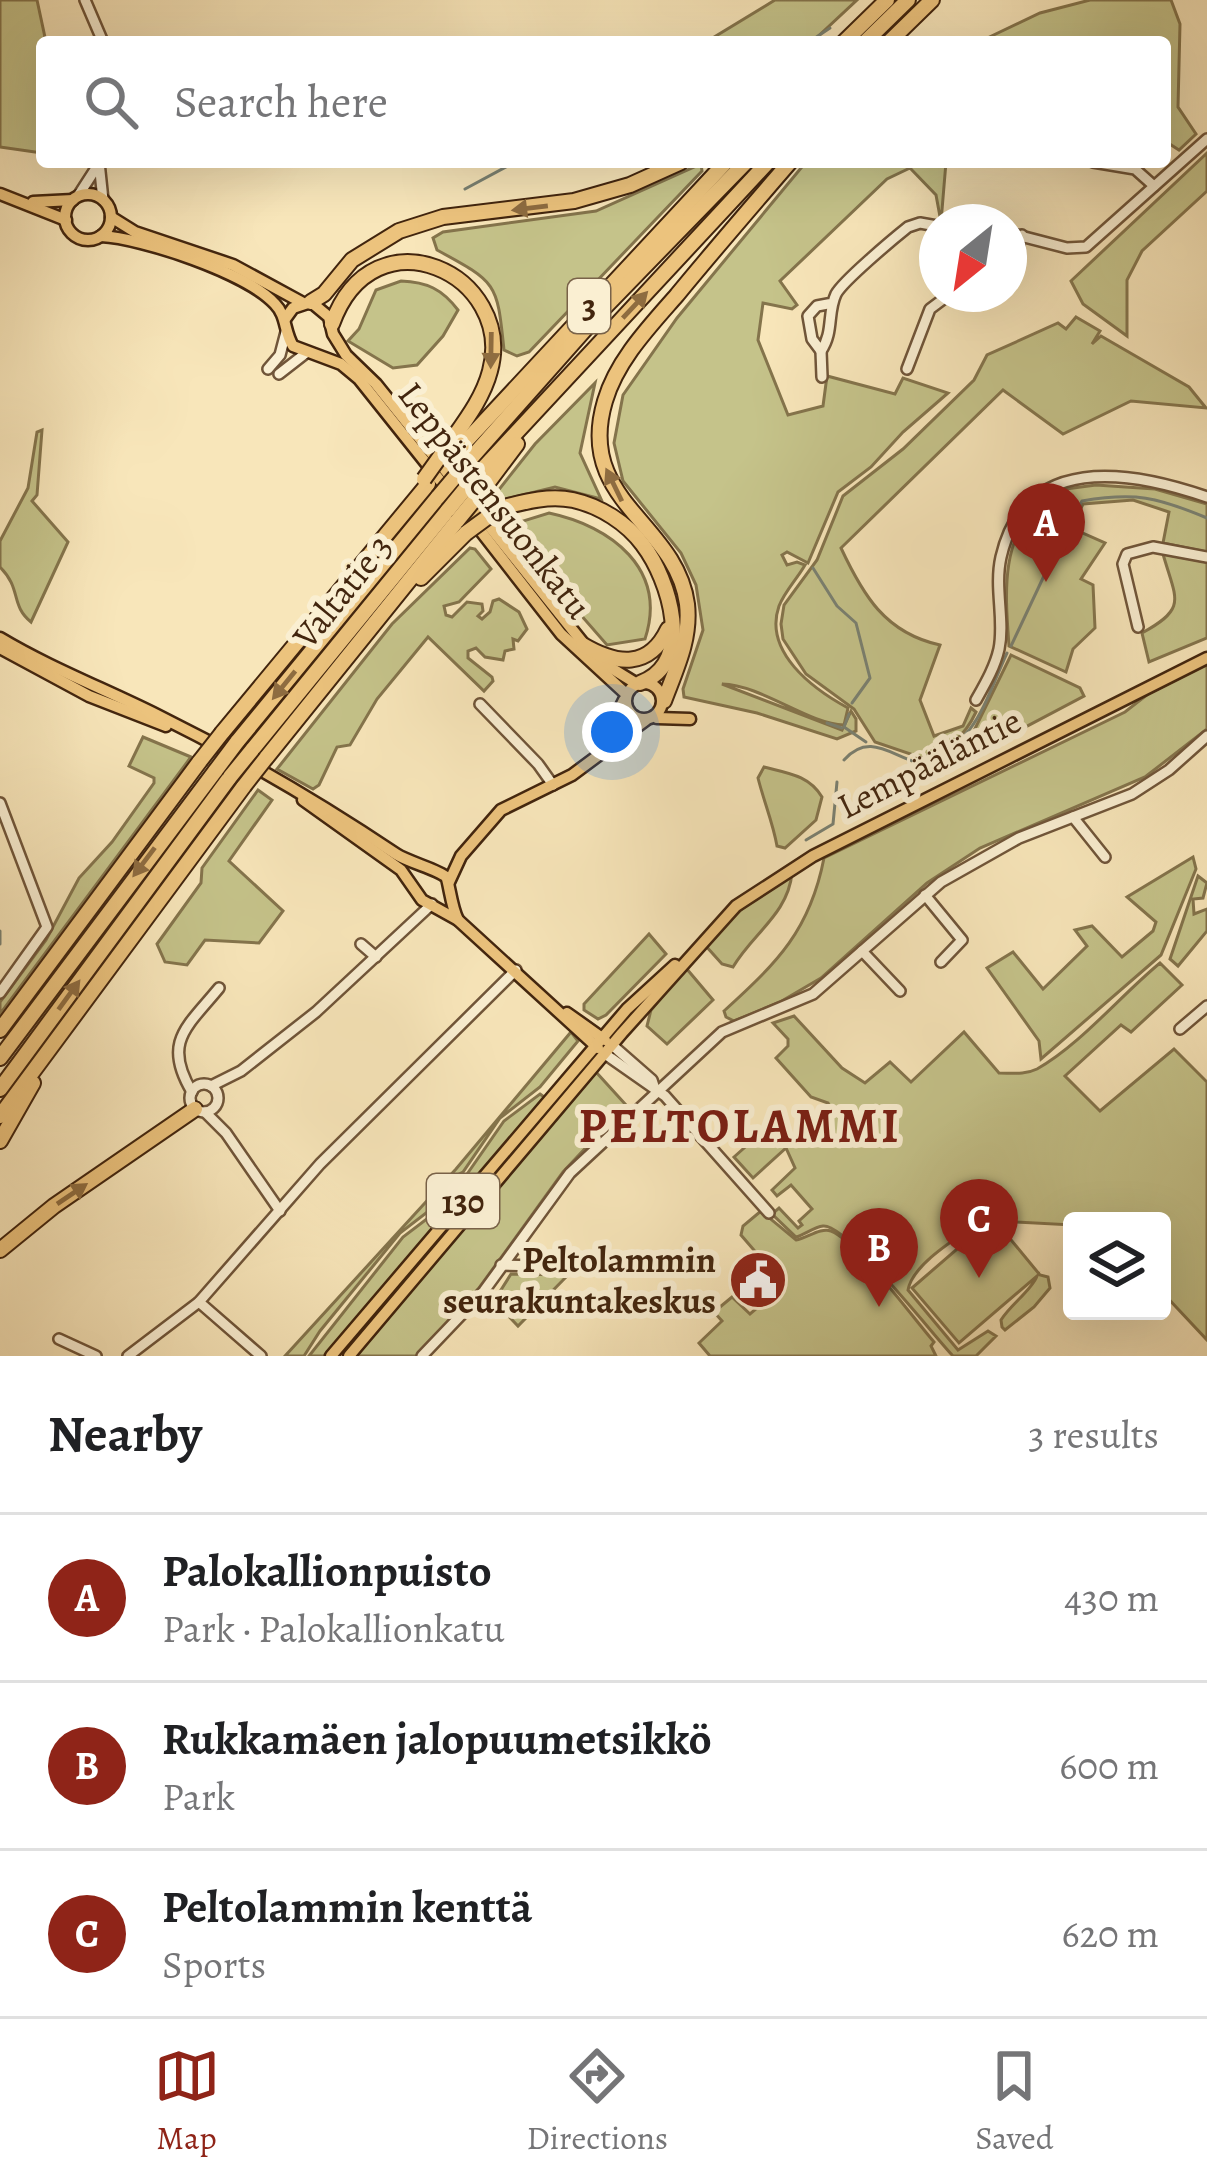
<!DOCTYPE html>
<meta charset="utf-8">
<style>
:root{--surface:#fff;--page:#f2f2f2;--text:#202124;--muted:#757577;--line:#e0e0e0;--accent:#8f2418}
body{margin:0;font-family:Alegreya,serif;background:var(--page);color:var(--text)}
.controls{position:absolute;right:36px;bottom:36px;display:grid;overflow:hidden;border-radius:12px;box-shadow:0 12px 48px #0002}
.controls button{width:108px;height:108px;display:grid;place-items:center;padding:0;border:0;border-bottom:3px solid var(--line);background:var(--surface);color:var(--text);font:60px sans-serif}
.compass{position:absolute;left:919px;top:204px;width:108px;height:108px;border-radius:50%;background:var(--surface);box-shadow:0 12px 48px #0002;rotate:210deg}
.you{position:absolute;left:612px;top:732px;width:42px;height:42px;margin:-30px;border:9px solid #fff;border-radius:50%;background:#1a73e8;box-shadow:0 0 0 18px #1a73e833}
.badge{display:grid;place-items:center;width:78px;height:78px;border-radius:50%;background:var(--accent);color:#fff;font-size:39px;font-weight:700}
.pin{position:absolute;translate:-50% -99px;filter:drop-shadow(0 3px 6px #0008)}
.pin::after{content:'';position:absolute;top:63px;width:42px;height:36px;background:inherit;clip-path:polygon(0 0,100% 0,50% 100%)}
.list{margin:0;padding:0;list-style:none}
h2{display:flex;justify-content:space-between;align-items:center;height:156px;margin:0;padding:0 48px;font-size:51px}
h2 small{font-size:39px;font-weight:400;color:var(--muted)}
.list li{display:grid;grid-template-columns:78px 1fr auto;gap:36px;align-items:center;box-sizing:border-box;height:168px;padding:0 48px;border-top:3px solid var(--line)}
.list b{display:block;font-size:45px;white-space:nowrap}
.list p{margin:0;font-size:39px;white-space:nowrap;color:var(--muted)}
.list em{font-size:39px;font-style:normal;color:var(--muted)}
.icon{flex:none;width:66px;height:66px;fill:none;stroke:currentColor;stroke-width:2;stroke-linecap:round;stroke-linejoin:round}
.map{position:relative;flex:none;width:1207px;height:1356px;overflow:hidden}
.search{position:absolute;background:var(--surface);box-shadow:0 12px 48px #0002;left:36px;right:36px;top:36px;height:132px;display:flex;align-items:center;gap:30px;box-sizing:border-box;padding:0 42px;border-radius:12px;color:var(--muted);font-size:45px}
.sheet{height:660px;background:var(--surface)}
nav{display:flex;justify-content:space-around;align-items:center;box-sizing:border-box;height:168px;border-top:3px solid var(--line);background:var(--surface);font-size:33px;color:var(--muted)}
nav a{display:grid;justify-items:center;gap:6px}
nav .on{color:var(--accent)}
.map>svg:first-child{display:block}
.green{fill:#c5c38a;stroke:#84744c;stroke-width:3}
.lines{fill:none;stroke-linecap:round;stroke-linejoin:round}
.stream{stroke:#7a8172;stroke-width:3}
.minor-casing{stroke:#705539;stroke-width:14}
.major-casing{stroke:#42250e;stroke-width:15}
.highway-casing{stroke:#42250e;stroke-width:18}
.minor{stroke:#faefd2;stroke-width:9}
.major{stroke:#ecc37d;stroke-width:10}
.highway{stroke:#ecc37d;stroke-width:14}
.highway-bridge-casing{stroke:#42250e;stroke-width:18;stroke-linecap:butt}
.highway-bridge{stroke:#ecc37d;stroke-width:14}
.oneway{fill:#8e6c40}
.labels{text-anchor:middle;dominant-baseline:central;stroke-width:12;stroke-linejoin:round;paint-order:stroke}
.shield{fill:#faefd2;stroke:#796249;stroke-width:3}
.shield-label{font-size:33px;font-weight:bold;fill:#42250e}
.street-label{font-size:36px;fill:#42250e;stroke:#faefd2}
.poi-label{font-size:36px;font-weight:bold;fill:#42250e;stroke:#faefd2;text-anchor:end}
.district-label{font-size:48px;font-weight:bold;letter-spacing:3px;fill:#7a1f14;stroke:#faefd2}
</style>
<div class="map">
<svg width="1207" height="1356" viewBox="0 0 1207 1356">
<rect width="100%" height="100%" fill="#f8e6ba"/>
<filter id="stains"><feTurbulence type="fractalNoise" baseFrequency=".00167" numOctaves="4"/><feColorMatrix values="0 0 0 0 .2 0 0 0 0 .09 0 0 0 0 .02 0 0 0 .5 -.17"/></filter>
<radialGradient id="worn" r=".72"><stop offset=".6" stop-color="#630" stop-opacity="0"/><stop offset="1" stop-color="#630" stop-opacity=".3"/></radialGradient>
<g class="green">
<path d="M0,0H37L46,42H42V153L0,147Z"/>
<path d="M775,0H857L812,42H706Z"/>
<path d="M1090,0H1171L1180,24L1178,107L1196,134L1179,150L1165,141V42H979L1040,13Z"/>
<path d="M1207,153V191L1142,251L1127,280V336L1083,304L1071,281Z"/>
<path d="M806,162H946L941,222L936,195L910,168L887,179L780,281L797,305L792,309L763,303L758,340L788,415L823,406L827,376L895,394L903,378L948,393L903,432L871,467L838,492L808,563L787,552L782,555L787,565L797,562L805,565C797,579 785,591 779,606C763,652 813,689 848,708L844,725C808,724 762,685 722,684L842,730L851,711L856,719V731L837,739L757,713L684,697L683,689L703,630L696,585L681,553L623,481L614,443L623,395L677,318Z"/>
<path d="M701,164L702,171L529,352L517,356L504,350C497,283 498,283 437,250L433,238L443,232L596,211Z"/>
<path d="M401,281C427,282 442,289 458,310L443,336L417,365L393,368L348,341L359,329L376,290Z"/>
<path d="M1076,317L1100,331L1092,344L1101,336L1189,387L1206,408L1131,401L1063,434L1003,390L841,548C863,595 885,633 940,645L920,700L934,736L963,726L971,708L976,712C964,738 949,748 922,758L875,742L854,709L806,674L783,639L781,624L784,605L817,560L843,496L903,449L974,380L987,355L1058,323L1066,329Z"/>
<path d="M595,383L580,453L601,499L555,487L502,500L497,492L535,444Z"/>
<path d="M42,430L37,495L32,501L68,542L31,622C10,605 22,589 0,567V541L28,488L37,432Z"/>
<path d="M1096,485L1155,489L1207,504V552L1163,543L1169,512L1133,500L1083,504L1075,521L1058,490Z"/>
<path d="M1044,497L1067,526L1105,543L1081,579L1093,585L1095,628L1073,649L1066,672L1009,646C1005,591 1000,537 1044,497Z"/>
<path d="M549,513C611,526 668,569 645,639L607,645L504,527Z"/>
<path d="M470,548L475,549L491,569L459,602L444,606L446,615L452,617L467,602L482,604L483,611L478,616L482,619L490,612L493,601L499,599L519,612L527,629L518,641L513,639L514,649L505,651L503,660L485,657L476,648L468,651V658L492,677L493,681L484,691L428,637L377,699L350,745L337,747L319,785L313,789L277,769L392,624Z"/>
<path d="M1163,554L1207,562V638L1149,662L1142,633C1188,608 1176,600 1163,554Z"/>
<path d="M1011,655L1080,688L1084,696L965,759L967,745Z"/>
<path d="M1207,664V729L1145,777L980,848L927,883L821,978L780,1002L734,1021L726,1017L724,1011C778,962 810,930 824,858L1125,712L1148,694Z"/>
<path d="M143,737L191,757L0,1014V1002L46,940L79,878L112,842L154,783V778L129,766Z"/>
<path d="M764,767C787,773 809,775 822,797L816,820L785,848L777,846C773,823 764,802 758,778Z"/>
<path d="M258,790L272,800L229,861L283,911L259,943L205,940L187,965L165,962L157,944L201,883L202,868Z"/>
<path d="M1193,857L1196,869L1161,955L1041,1059L1039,1041L987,968L1013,952L1043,989L1087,946L1075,930L1092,926L1122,957L1153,931L1156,922L1127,897Z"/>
<path d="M792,873C788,914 753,933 733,967L722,964L705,945L753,898Z"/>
<path d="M1198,876L1207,883L1203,898L1193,899L1194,914L1207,909V931L1178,966L1170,959Z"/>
<path d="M649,934L666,954L606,1015L598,1019L584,1010V1004Z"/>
<path d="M1160,963L1182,985L1131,1032L1121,1025L1065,1076L1100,1111L1174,1049L1207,1082V1340L1162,1292V1221H1128L1126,1215L1105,1221H1072V1225L1016,1222L991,1214C968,1232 913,1261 908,1290L958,1350L988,1331L996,1336L976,1356H953C933,1335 846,1223 823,1226C814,1227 804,1235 796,1237L772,1214L779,1208L798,1228L802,1225L799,1221L812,1209L791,1185L777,1196L772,1190L795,1168L786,1148L753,1178L734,1157L772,1123L804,1143L834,1115L828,1103L811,1097L776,1058L788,1046V1039L773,1023L794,1016L842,1068L865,1083L890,1062L911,1082L964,1032L999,1073C1012,1073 1025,1075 1037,1069C1080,1045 1121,995 1160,963Z"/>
<path d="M686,968L713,1000L667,1044L647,1026L651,1010Z"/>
<path d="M571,1032L578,1041L540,1087L500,1118L463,1172L450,1179L430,1210L400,1233L320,1331L304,1356H285L456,1169Z"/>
<path d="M596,1072L626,1105L563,1172L479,1288L416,1356H356Z"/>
<path d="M540,1094L544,1097L536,1110L325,1356H309L403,1237L436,1212L450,1188L465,1177L504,1121Z"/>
<path d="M761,1211L796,1240C807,1238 821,1227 831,1231C857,1241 913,1318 934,1342L931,1346L936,1356H710L699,1343L722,1321L714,1312L732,1297L750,1314L784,1285L741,1235L743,1226Z"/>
<path d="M993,1218L1040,1275L1048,1277L1050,1288L1034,1307L1005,1330L1002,1327L1001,1320C1011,1304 1032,1290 1037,1276L959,1343L912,1288Z"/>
<path d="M511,1274L568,1275L518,1326L494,1301Z"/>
</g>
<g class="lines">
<g class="stream">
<path d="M809,42L830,28"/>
<path d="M465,189L515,162"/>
<path d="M1072,517L1082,501C1135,492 1157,497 1207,518"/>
<path d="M813,568L837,606L856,623L870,678L852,703"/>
<path d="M1011,646L1067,527"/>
<path d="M849,714L844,727L866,742"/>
<path d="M827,723L842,728"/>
<path d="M844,760C870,731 892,757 922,764C978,741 983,705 1007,653"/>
<path d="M806,840L833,824L837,782"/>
<path d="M0,931V944"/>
</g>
<g class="minor-casing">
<g id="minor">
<path d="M85,0L103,42"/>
<path d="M99,162L103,200"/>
<path d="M1093,162L1135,169L1154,186"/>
<path d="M78,196L98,165"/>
<path d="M1009,233L1067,248L1086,247L1207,139"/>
<path d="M1009,255L1018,246L1022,235"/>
<path d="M833,303L817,306L808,316L812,339L821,351C834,332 827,313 836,294C843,281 893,239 908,227L920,223L937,226"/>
<path d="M821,351L822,377"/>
<path d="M268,369L280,355L286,332"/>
<path d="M907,369L930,309L950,294"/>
<path d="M279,374L306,353"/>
<path d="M1138,627L1123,564L1127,554L1153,547L1207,557"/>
<path d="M976,700C985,684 995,667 999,649C1005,620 994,588 1001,557C1025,453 1129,470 1207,497"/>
<path d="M480,704L538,764L553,785"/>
<path d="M0,803L47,927L0,993"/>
<path d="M1073,817L1105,857"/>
<path d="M925,895L962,940L941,962"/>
<path d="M361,944L376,957"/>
<path d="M862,951L900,991"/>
<path d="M1180,1029L1207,1006"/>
<path d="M612,1045L652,1080L655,1089"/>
<path d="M605,1054L665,1096L769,1213"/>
<circle cx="204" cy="1098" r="14"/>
<path d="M211,1086L241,1071L316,1012L432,904"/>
<path d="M192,1092C162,1042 187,1027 219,988"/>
<path d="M205,1112L226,1133L280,1211"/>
<path d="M501,1265L626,1268"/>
<path d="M199,1302L261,1356"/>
<path d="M59,1339L96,1356"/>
<path d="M128,1356L199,1302L320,1164L516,970"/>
<path d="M422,1356L484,1291L570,1173L722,1032L813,994L941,882L1019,838L1132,794L1169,770L1207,736"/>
</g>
</g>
<g class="major-casing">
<g id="major">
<path d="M0,194L66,220"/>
<circle cx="88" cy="217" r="23"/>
<path d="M33,202L73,200"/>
<path d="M111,217L135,232L233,265L303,303"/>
<path d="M101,236C142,238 247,273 275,304C287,316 284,332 293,346L341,364L359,379L450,493"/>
<path d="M285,319L293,308L311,302L329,317L333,334L346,355L376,384L454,481"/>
<path d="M469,501L595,658L637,684"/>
<path d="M462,507L561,634L625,693"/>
<path d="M0,638C50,668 105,689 157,715C240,756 320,803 396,854C408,862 439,870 446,877C449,881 451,907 458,920"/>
<path d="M0,648L89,696L166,726"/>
<circle cx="644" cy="701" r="18"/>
<path d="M657,718L690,719"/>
<path d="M600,748L624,700"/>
<path d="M303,800L401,870L422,900L458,920L598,1048"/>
<path d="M449,882L461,856L501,810L572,775L646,720"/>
<path d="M567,1013L605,1040"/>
<path d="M331,1356L627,1009L675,965"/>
<path d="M349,1356L622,1033L736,906L813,856L1207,658"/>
</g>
</g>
<g class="highway-casing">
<g id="highway">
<path d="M844,42L887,0"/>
<path d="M865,42L908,0"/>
<path d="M889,42L932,0"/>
<path d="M311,302L324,294L352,260L399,231L443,217L574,201L630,185L681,162"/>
<path d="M332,324C374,207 516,275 490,371C483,398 465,421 449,444"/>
<path d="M455,453L726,162"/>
<path d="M465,465L604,308L746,162"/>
<path d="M475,477L768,162"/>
<path d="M484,488L517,444"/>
<path d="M500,508C524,502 548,495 573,500C600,506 627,523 643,545C669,579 696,663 640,683"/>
<path d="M421,578L466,533"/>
<path d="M583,645C617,665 649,669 668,629"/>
<path d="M664,701C676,669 691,639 687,604C676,522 575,501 605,401C617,360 650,326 677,295C714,250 752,206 790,162"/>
<path d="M222,733L428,484"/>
<path d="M237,742L438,497"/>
<path d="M252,750L448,510"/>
<path d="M266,758L457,521"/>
<path d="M0,1030L200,761"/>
<path d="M0,1058L216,770"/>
<path d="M0,1089L230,777"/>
<path d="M0,1116L244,786"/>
<path d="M0,1141L33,1083"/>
<path d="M0,1250L54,1206L195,1109"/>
</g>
</g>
<use href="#minor" class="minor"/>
<use href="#major" class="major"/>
<use href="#highway" class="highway"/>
<g class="highway-bridge-casing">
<g id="highway-bridge">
<path d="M424,479L449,444"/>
<path d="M438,497L465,465"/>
<path d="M448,510L475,477"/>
<path d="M457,521L484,488"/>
<path d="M466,533L500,508"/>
<path d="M200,761L222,733"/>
<path d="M216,770L237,742"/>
<path d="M230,777L252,750"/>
<path d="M244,786L266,758"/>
</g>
</g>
<use href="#highway-bridge" class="highway-bridge"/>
</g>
<defs><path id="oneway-solid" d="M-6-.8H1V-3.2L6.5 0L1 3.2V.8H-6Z" transform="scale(3)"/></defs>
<g class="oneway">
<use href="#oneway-solid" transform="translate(530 208) rotate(173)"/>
<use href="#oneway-solid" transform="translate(635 305) rotate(-47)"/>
<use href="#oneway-solid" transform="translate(491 350) rotate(91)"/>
<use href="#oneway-solid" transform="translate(614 485) rotate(-116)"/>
<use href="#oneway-solid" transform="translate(284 685) rotate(129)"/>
<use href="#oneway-solid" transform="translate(144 862) rotate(127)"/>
<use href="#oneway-solid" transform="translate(69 995) rotate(-54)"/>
<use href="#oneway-solid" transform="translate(72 1194) rotate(-34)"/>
</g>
<defs>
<g id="civic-disc" transform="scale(3)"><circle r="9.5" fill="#8f2418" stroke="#faefd2"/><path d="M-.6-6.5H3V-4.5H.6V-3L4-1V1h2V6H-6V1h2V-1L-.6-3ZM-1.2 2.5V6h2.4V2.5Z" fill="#fff"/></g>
</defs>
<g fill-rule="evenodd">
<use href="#civic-disc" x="758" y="1280"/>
</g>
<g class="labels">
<g class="shield">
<rect x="568" y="279" width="42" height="54" rx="9"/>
<rect x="427" y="1174" width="72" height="54" rx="9"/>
</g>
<g class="shield-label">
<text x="589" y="306">3</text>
<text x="463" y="1201">130</text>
</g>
<g class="street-label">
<text transform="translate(495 500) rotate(52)">Leppästensuonkatu</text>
<text transform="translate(342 591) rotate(-51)">Valtatie 3</text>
<text transform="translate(929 763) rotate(-27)">Lempääläntie</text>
</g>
<g class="poi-label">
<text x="716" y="1259">Peltolammin<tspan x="716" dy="41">seurakuntakeskus</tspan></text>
</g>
<g class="district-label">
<text x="740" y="1126">PELTOLAMMI</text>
</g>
</g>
<rect width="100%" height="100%" filter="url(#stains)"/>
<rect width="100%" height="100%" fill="url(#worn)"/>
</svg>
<div class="controls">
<button><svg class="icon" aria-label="layers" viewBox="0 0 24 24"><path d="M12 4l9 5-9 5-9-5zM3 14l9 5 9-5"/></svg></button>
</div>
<svg class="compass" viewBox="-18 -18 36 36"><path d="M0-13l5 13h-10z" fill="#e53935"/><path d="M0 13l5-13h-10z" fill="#757577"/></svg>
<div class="you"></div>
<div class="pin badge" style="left:1046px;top:582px">A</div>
<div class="pin badge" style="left:879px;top:1307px">B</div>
<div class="pin badge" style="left:979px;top:1278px">C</div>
<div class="search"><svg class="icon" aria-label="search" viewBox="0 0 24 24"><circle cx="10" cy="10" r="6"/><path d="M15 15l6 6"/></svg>Search here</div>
</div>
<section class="sheet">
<h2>Nearby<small>3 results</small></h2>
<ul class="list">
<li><span class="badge">A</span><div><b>Palokallionpuisto</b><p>Park · Palokallionkatu</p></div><em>430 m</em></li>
<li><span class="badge">B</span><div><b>Rukkamäen jalopuumetsikkö</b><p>Park</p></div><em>600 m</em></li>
<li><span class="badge">C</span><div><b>Peltolammin kenttä</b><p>Sports</p></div><em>620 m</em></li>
</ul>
</section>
<nav>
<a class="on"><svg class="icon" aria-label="map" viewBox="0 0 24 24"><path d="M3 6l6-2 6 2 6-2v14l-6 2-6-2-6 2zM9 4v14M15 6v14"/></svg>Map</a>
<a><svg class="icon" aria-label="directions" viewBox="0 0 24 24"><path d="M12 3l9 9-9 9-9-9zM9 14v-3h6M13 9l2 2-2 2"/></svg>Directions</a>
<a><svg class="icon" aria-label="saved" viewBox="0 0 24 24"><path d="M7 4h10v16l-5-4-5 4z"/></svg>Saved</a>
</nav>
